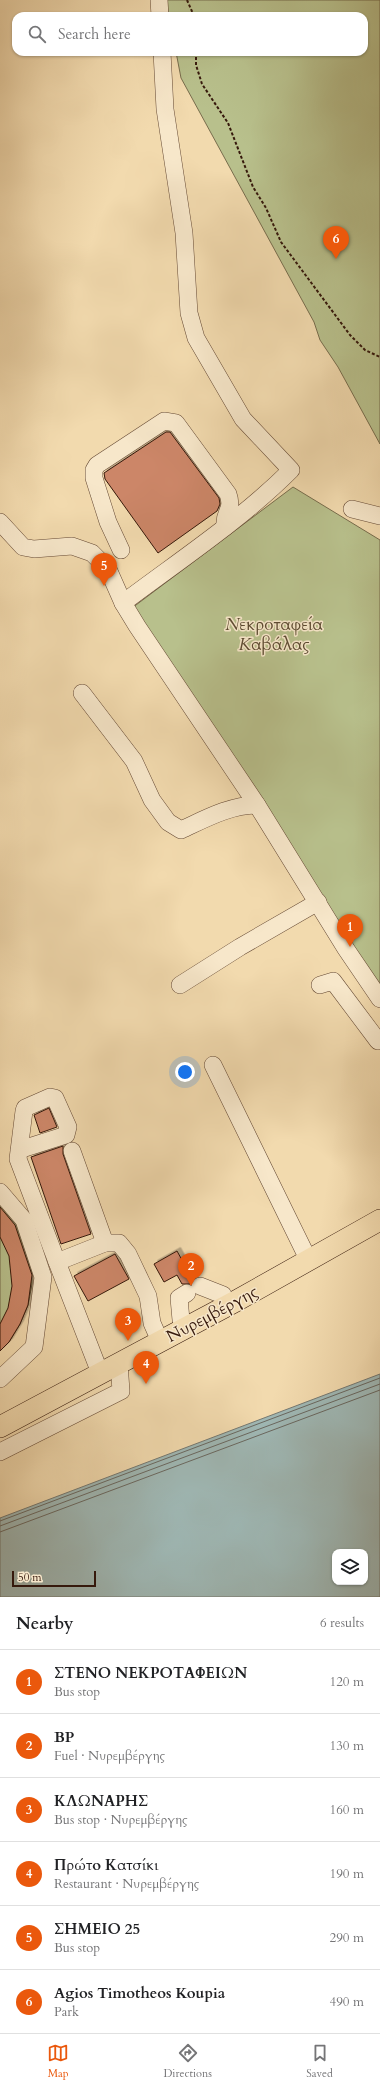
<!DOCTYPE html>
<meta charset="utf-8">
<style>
:root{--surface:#fff;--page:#f2f2f2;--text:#202124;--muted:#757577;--line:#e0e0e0;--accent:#ea580c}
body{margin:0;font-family:Cardo,serif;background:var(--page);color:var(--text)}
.controls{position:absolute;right:12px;bottom:12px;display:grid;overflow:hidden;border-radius:8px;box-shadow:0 1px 3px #0004}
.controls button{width:36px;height:36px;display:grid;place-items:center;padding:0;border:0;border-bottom:1px solid var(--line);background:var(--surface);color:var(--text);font:20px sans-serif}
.scale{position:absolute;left:12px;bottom:10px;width:84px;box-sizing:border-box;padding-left:4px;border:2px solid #36190c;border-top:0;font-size:11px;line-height:14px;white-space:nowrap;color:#36190c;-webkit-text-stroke:3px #f7e7ca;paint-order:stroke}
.you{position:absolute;left:185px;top:1072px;width:14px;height:14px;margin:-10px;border:3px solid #fff;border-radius:50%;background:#1a73e8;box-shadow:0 0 0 6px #1a73e833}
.badge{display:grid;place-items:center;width:26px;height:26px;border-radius:50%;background:var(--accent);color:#fff;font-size:13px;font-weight:700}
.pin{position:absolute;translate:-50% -33px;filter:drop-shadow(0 1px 2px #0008)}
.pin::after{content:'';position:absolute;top:21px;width:14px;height:12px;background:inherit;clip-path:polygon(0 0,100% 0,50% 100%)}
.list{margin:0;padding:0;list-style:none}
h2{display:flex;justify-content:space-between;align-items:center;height:52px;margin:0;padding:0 16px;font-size:17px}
h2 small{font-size:13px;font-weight:400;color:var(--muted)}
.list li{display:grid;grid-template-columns:26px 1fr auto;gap:12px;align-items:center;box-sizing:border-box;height:64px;padding:0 16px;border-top:1px solid var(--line)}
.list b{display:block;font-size:15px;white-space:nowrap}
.list p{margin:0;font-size:13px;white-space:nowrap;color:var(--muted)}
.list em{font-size:13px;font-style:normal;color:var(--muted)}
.icon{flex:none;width:22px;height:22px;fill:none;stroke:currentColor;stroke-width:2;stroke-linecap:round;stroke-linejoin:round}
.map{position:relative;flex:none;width:380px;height:1597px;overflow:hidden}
.search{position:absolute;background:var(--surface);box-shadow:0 1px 3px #0004;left:12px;right:12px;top:12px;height:44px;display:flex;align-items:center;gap:10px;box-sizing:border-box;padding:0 14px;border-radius:12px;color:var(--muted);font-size:15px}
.sheet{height:436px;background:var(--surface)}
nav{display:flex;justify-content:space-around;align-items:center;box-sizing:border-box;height:56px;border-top:1px solid var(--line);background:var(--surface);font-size:11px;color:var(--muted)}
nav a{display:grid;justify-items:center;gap:2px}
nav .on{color:var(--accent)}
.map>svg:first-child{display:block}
.green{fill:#b8c08c;stroke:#776c4c}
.water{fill:#9fb8b5;stroke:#757871;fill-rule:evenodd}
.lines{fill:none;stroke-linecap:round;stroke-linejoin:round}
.shore{stroke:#6a6860;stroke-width:1}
.building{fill:#cc8667;stroke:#36190c;filter:url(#shadow)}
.minor-casing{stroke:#654934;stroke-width:18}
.major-casing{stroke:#36190c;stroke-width:22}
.path{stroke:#36190c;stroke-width:2;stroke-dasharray:3 2;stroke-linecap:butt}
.minor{stroke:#f7e7ca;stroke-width:17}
.major{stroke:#f2daae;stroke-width:21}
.labels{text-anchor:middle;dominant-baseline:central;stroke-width:3;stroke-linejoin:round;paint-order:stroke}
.park-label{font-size:17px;font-style:italic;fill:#5d4b32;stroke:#f7e7ca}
.street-label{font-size:17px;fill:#36190c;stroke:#f7e7ca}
</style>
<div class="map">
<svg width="380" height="1597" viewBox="0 0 380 1597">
<defs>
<filter id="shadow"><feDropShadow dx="3.5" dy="-3.5" stdDeviation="0" flood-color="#0004"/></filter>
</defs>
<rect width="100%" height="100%" fill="#f2daae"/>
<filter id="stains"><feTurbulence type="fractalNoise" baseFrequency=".005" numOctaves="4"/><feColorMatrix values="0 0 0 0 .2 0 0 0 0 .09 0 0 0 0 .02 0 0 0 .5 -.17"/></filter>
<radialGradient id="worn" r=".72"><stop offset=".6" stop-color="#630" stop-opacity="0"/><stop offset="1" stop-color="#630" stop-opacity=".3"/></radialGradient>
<g class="green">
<path d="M166,0H380V444L338,367L320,340L314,322L181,78L176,52H364V16H169Z"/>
<path d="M293,487L380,540V992L132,608Z"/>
<path d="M0,1201L19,1225L32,1263V1284L28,1305L20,1324L9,1342L0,1351Z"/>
</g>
<path class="water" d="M380,1374V1597H0V1518ZM335,1552H365V1582H335Z"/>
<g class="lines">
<g class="shore">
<path d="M0,1521L380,1378"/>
<path d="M0,1526L380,1384"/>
<path d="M0,1532L380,1390"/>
</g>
</g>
<g class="building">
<path d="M166,432H170L219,498L220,504L217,511L158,553L105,479L104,473Z"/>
<path d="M49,1108L57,1127L40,1133L34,1115Z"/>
<path d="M63,1146V1154L91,1234L61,1244L31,1157Z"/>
<path d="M0,1207L15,1225L32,1275L28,1305L20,1324L9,1342L0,1351V1324L8,1308L12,1286L9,1256L0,1237Z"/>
<path d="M177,1251L193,1280L190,1284H182L177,1275L164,1282L154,1264Z"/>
<path d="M115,1254L129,1279L88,1301L74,1276Z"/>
</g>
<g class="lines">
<g class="minor-casing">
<g id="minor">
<path d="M159,0L160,16"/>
<path d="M352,509L380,516"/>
<path d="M0,522L23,547L34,549L72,546L92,553L108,569L123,603L137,626L257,805L346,949L380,999"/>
<path d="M121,550L108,522L94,478V470L97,465L164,421L176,423L228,494C234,511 223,511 225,527"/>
<path d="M123,603C180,560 241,520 291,470L243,419L196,338L189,313L184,233L165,109L162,52"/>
<path d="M82,693L134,761L152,800L168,822L181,830C205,819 230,805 257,805"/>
<path d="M180,985L240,947L318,902"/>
<path d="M320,985L333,981L378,1041L380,1040"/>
<path d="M213,1065L309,1261"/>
<path d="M19,1150L66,1135L68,1127L55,1098L50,1097L25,1108L24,1111L18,1159L57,1262"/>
<path d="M72,1151L105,1243"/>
<path d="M0,1192L24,1220L43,1277L34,1347L0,1379"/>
<path d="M200,1286L223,1295"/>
<path d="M181,1320L179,1298L187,1293"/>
<path d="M100,1373L57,1262L105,1243H119L128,1254L148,1296L152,1323L160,1341"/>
<path d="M0,1452L121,1391L119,1363"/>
</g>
</g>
<g class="major-casing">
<path id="major" d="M0,1427L236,1301L380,1220"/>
</g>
<g class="path">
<path d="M187,0L194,16"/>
<path d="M196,52V65L202,84L228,123L253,187L266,208L281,242L350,335L365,350L380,357"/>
</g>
<use href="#minor" class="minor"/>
<use href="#major" class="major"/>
</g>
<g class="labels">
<g class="park-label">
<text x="274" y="624">Νεκροταφεία<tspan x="274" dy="20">Καβάλας</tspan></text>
</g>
<g class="street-label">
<text transform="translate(212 1314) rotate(-28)">Νυρεμβέργης</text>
</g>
</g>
<rect width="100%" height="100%" filter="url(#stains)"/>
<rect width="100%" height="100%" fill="url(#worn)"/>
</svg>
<div class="controls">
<button><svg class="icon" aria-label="layers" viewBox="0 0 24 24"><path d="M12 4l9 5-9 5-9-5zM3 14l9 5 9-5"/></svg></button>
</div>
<div class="scale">50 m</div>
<div class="you"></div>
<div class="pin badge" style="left:350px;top:947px">1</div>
<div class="pin badge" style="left:191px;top:1286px">2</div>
<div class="pin badge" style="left:128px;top:1341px">3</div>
<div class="pin badge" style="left:146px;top:1384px">4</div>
<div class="pin badge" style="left:104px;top:586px">5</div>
<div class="pin badge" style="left:336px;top:259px">6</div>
<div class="search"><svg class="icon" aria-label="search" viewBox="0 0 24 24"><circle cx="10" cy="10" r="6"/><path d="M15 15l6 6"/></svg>Search here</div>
</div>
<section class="sheet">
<h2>Nearby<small>6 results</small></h2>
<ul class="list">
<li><span class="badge">1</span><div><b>ΣΤΕΝΟ ΝΕΚΡΟΤΑΦΕΙΩΝ</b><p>Bus stop</p></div><em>120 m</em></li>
<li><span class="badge">2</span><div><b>BP</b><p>Fuel · Νυρεμβέργης</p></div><em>130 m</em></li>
<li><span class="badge">3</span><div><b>ΚΛΩΝΑΡΗΣ</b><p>Bus stop · Νυρεμβέργης</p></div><em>160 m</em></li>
<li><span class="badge">4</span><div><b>Πρώτο Κατσίκι</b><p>Restaurant · Νυρεμβέργης</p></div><em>190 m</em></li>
<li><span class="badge">5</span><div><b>ΣΗΜΕΙΟ 25</b><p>Bus stop</p></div><em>290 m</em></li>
<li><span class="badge">6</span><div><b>Agios Timotheos Koupia</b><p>Park</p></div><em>490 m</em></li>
</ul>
</section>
<nav>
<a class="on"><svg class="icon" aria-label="map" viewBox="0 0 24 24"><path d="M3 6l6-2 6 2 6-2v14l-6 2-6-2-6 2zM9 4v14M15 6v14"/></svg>Map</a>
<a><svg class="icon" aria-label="directions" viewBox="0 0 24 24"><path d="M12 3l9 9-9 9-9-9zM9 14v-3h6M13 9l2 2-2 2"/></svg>Directions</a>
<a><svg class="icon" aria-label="saved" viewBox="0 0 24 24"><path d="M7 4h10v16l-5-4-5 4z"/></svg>Saved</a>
</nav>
